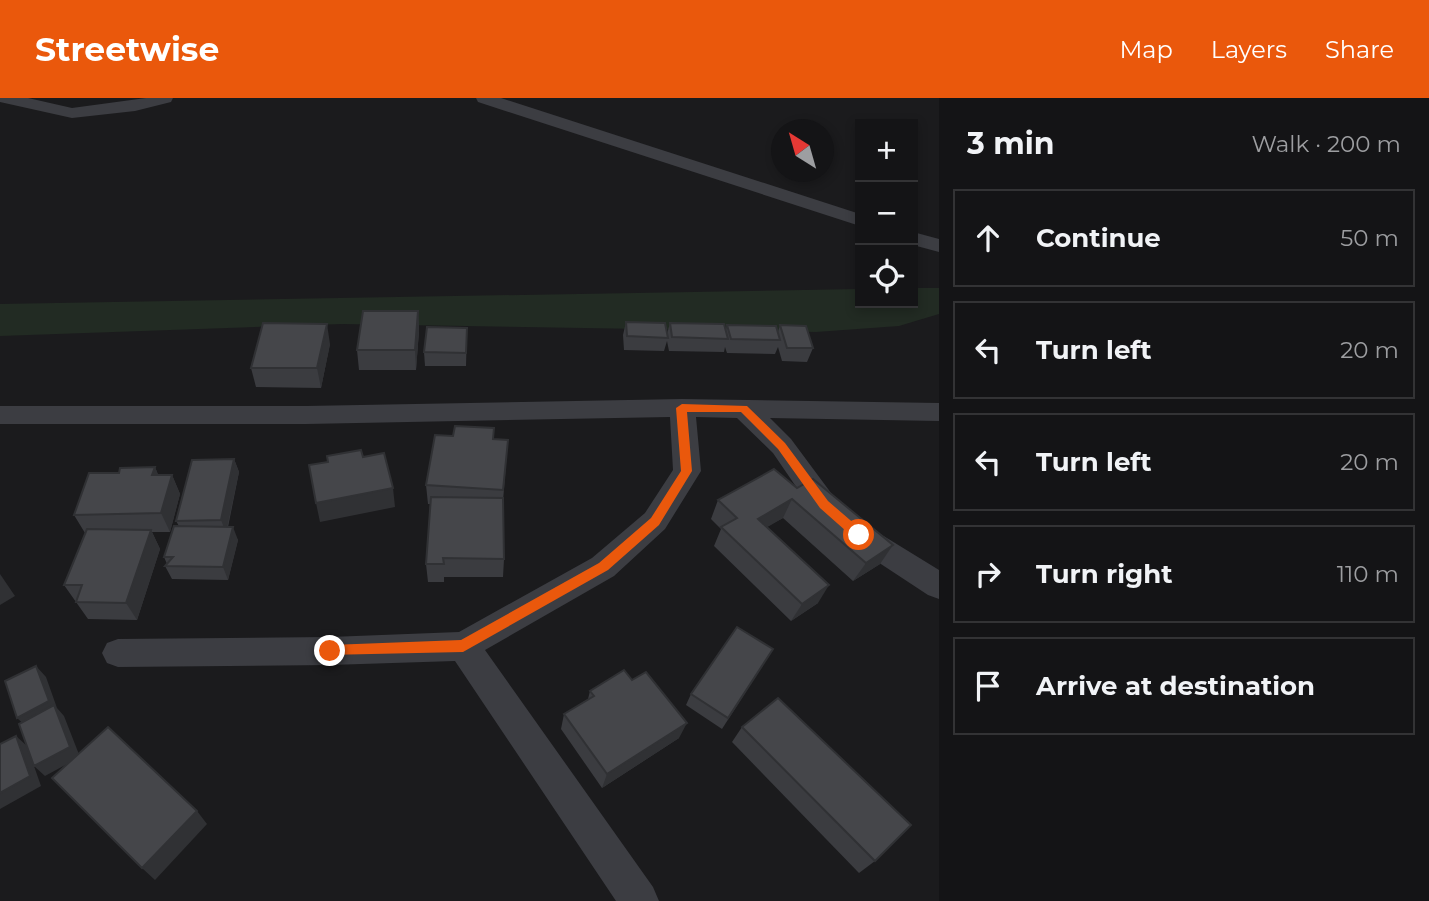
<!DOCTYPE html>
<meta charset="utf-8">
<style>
:root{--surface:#141416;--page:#1d1d1f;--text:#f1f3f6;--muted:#9d9ea1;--line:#333335;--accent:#ea580c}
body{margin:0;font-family:Montserrat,sans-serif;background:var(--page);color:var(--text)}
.controls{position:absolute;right:21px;top:21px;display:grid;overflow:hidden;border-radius:0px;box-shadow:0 4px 10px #0003}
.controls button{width:63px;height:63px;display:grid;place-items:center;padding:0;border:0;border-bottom:2px solid var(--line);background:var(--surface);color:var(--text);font:35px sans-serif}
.compass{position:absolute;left:771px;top:21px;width:63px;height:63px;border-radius:50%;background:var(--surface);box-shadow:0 4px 10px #0003;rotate:323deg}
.stop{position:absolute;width:21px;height:21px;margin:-16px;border:5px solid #ea580c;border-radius:50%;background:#fff}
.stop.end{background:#ea580c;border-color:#fff;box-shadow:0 2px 7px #0008}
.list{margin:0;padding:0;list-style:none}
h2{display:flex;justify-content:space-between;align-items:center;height:91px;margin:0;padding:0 28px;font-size:30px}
h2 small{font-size:23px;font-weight:400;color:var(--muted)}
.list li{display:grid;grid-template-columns:46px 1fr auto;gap:21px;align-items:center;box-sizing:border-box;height:98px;margin:0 14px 14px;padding:0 14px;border:2px solid var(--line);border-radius:0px}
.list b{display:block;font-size:26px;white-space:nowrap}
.list em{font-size:23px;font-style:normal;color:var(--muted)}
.icon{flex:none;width:38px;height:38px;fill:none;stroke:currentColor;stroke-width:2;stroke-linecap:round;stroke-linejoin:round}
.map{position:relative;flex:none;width:939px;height:803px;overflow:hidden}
header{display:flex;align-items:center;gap:42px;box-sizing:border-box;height:98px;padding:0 35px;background:var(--accent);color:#fff}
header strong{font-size:33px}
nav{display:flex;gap:38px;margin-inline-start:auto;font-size:24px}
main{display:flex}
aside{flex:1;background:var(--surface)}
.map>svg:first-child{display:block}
.green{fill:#222b23}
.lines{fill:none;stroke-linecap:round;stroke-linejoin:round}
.minor{fill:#3c3d42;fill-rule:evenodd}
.wall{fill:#3b3c40}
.shaded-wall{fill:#303134}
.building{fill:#45464a;stroke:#303134;stroke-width:2}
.route{fill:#ea580c}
</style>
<header>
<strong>Streetwise</strong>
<nav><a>Map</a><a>Layers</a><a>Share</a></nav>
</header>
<main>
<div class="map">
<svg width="939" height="803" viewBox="0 0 939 803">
<rect width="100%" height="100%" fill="#1b1b1d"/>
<path class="green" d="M913,190H939V216L899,228L816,234L342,226L0,238V206L860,191V205H913Z"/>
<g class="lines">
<g class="minor">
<path d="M0,0H28L72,10L146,0H173L171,4L135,13L72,20L0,4Z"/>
<path d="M476,0H501L860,116V128L478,4Z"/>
<path d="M913,134L939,141V154L913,147Z"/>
<path d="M682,301L939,305V323L770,320L791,341L834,399L869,429L939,472V501L928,497L849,445L814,415L773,355L737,320L696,319L701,373L665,431L614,478L485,552L653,789L659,803H616L455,563L330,567L118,569L107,565L102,555L107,545L118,541L330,539L459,534L592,460L645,415L673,372L670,319L306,326H0V308H306Z"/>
</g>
</g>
<g class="wall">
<path d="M418,213L419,233L416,272H359L357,252Z"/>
<path d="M626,224L667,236L670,225L726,232L727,227L778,234L780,227L813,250L807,264L782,263L778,249L775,256L727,255L725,249L724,254L669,253L667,243L664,253L624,252L623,237Z"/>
<path d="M467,230L466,268H425L424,254Z"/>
<path d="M330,246L321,290L256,289L251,270Z"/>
<path d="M494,330L493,341L508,342L503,403L504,461L503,479H444V484H428L426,466L430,406H428L426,387L453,338Z"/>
<path d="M234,361L239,374L228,429L238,442L228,482L172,481L165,468L167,466L164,459L179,428L176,423Z"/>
<path d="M155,369L158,377H172L180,396L170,434H152L160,451L137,522L88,521L64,487L85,435L74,417L119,375Z"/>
<path d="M797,390L880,466L853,483L783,420L766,429L818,505L791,523L714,448L721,431L711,421L718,402Z"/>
<path d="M766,562L722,631L686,607L691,596Z"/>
<path d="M590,593L679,640L602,690L561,631L564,616L588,601Z"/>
<path d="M742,629L875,763L859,775L732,644Z"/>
</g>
<g class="shaded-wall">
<path d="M418,213L419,233L416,272L415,252Z"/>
<path d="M327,226L330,246L321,290L317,270Z"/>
<path d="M234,361L239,374L226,435L221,422Z"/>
<path d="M155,369L163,388L152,377Z"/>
<path d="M172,377L180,396L170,434L161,415Z"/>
<path d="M393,390L395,409L320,424L316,405Z"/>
<path d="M792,401L783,420L749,440L758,421Z"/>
<path d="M233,429L238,442L228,482L223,469Z"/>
<path d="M151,432L160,451L137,522L126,505Z"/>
<path d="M893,447L880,466L853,483L866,465Z"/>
<path d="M0,476L15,498L0,507Z"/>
<path d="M829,487L818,505L791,523L802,506Z"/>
<path d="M36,568L46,579L57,610L64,618L80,659L45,678L34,668L41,688L0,711V695L16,638L27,648L28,630L17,620Z"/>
<path d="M687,625L679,640L602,690L607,676Z"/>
<path d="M197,713L207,726L155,782L142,770Z"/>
</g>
<g class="building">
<path d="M363,213H418L415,252H357Z"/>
<path d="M626,224L665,225L668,240L627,238Z"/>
<path d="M263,225L327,226L317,270H251Z"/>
<path d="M670,225L724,226L728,241L672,239Z"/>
<path d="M727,227L776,228L780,242L731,241Z"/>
<path d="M780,227L806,228L813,250H787Z"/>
<path d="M427,229L467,230L466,255L424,254Z"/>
<path d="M455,328L494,330L493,341L508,342L503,392L426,387L435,337L453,338Z"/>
<path d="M361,352L363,359L384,355L393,390L316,405L309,367L328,364L327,358Z"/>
<path d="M234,361L221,422L176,423L192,362Z"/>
<path d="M155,369L152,377H172L161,415L74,417L89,375H119L120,370Z"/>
<path d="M774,371L797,390L813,381L893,447L866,465L792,401L758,421L829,487L802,506L721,429L737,420L718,402Z"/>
<path d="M431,399L503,400L504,461L443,460L444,466H426Z"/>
<path d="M174,428L233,429L223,469L165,468L173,459H164Z"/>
<path d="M87,431L151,432L126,505L76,504L82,487H64Z"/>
<path d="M737,529L773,551L728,620L691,596Z"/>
<path d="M36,568L49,603L17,620L5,583Z"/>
<path d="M624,572L632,582L646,574L687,625L607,676L564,616L594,598L590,593Z"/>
<path d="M778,600L911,727L875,763L742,629Z"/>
<path d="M54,607L70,649L34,668L19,626Z"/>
<path d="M108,629L197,713L142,770L52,680Z"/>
<path d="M16,638L30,678L0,695V646Z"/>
</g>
<path class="route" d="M682,306L747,308L785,345L828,403L864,434V441H855L820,410L778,351L741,314H687L692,373L659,427L608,472L463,554L326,557L324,553L330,547L461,542L599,465L651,420L681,373L676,310Z"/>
</svg>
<div class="controls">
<button>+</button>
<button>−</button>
<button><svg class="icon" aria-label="locate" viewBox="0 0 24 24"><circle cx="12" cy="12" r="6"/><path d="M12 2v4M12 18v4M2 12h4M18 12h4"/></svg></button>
</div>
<svg class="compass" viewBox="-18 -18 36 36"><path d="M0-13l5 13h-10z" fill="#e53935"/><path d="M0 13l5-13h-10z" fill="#9d9ea1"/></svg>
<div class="stop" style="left:859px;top:437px"></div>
<div class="stop end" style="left:330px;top:553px"></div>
</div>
<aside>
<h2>3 min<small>Walk · 200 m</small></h2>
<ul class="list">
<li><svg class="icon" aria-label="ahead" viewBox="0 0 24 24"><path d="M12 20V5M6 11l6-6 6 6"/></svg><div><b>Continue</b></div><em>50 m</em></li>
<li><svg class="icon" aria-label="left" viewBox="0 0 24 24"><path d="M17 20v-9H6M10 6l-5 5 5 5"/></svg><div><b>Turn left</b></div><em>20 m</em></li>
<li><svg class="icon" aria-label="left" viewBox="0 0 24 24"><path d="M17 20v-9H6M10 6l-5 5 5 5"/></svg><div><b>Turn left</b></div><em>20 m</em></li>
<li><svg class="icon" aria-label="right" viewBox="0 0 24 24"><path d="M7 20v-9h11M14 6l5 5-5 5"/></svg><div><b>Turn right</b></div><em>110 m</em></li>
<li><svg class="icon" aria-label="arrive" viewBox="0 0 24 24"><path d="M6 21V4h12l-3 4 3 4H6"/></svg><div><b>Arrive at destination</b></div></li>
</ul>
</aside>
</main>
